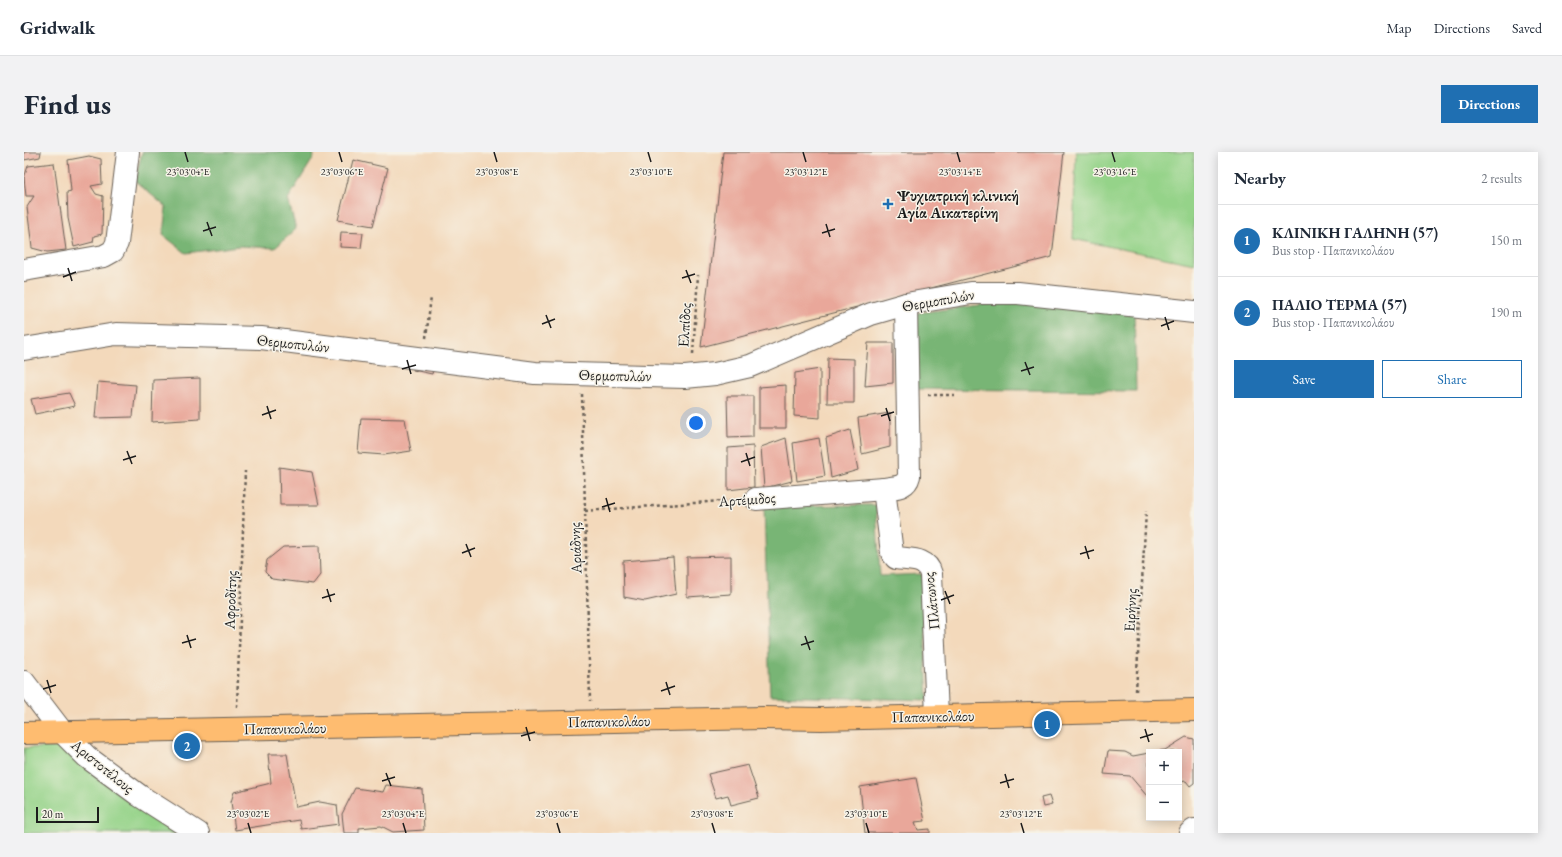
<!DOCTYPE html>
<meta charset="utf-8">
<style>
:root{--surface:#fff;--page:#f2f2f3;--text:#1f2937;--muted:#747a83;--line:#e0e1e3;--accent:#1f6fb2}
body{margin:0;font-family:"EB Garamond",serif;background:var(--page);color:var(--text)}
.controls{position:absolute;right:12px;bottom:12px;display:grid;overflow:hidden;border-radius:0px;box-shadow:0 2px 10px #0003}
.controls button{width:36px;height:36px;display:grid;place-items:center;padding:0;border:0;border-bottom:1px solid var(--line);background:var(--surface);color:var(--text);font:20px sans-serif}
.scale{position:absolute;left:12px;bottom:10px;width:63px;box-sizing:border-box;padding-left:4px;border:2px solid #1c1c1c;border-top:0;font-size:11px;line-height:14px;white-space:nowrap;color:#1c1c1c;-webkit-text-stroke:3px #f7f3e8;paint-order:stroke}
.you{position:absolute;left:672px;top:271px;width:14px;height:14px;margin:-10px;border:3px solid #fff;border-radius:50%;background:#1a73e8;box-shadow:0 0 0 6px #1a73e833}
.badge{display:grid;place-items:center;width:26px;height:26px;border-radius:50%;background:var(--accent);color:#fff;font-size:13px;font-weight:700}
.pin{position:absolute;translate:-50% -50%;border:2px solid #fff;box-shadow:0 1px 4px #0006}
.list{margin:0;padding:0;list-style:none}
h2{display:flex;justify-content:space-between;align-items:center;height:52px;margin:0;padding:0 16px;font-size:17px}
h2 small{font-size:13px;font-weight:400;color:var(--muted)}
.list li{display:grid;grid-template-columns:26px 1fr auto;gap:12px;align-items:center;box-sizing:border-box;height:72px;padding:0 16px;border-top:1px solid var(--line)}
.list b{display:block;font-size:15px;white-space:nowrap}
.list p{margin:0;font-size:13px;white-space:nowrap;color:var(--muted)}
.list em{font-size:13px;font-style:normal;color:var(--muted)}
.actions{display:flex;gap:8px;padding:12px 16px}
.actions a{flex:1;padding:9px 0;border:1px solid var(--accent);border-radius:0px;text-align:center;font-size:14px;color:var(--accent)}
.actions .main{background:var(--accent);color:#fff}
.map{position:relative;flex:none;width:1170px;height:681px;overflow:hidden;border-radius:0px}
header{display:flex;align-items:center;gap:24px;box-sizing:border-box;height:56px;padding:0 20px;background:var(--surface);border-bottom:1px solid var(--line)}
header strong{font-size:19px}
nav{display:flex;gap:22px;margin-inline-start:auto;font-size:14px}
.intro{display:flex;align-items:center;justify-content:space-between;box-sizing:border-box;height:96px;padding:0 24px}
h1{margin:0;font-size:28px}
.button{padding:10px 18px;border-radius:0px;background:var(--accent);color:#fff;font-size:14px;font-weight:700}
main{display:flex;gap:24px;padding:0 24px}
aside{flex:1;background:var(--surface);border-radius:0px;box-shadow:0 2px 10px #0003}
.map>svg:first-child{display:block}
.green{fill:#95d389;stroke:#587852}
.forest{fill:#78b575;stroke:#4a6848}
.building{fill:#e9a79a}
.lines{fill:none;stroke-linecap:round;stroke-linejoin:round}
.minor-casing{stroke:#675e54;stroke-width:24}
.major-casing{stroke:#675e54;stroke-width:24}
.path{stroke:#675e54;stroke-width:2.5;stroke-dasharray:3 3;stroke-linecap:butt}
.minor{stroke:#fff;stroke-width:22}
.major{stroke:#febc70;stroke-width:22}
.ticks{fill:none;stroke:#1c1c1c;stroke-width:1.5}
.poi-dot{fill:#1f6fb2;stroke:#f7f3e8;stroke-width:1.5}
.labels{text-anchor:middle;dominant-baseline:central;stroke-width:3;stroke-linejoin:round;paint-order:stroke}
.poi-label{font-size:15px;font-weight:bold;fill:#1c1c1c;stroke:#f7f3e8;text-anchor:start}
.street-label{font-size:15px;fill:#1c1c1c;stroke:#f7f3e8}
.ticks-label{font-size:10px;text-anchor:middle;fill:#1c1c1c;stroke:#f7f3e8;stroke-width:3;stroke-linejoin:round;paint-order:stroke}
</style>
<header>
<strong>Gridwalk</strong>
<nav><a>Map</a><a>Directions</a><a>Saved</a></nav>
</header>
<div class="intro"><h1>Find us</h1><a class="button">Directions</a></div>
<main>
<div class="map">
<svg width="1170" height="681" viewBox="0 0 1170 681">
<rect width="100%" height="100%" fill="#f7f3e8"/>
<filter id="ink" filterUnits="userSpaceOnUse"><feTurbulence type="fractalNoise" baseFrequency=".025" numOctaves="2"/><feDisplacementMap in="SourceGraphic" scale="8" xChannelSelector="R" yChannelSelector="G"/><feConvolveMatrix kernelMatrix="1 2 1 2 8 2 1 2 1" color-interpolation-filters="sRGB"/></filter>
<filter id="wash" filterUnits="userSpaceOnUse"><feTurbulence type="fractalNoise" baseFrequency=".012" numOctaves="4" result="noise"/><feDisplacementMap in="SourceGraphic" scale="16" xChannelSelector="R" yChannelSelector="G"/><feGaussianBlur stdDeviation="0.9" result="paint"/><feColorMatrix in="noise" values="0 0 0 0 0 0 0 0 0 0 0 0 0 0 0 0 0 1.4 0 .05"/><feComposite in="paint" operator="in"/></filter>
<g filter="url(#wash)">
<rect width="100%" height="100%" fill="#f3d9bb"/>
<g class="green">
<path d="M1052,0H1170V112L1049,87Z"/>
<path d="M42,595L155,681H0V596Z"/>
</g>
<g class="forest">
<path d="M118,0H289L290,5L264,47L272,77L251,96L215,94L162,101L139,83L142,55L111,29Z"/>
<path d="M988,149L1110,157L1112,239L892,237L893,161Z"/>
<path d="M852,353L856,424L898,422L904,548L746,544L740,354Z"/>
</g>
<g id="blocks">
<g class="building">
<path d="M0,0H17L16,5L0,8Z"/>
<path d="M699,0H1040L1028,105L677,195Z"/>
<path d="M65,4L77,7L78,32L67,34L72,42L79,44L78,82L70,84L69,90L50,95L44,66L43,40L47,39L44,8Z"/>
<path d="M329,8L364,16L349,74L314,68Z"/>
<path d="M30,11L42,98L23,100L8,96L3,55L10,44H2L0,26L4,14Z"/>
<path d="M317,80L339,81L337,96L316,95Z"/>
<path d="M844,191H869V231L841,234Z"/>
<path d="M804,206L830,207V251H803Z"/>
<path d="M391,208L410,212L408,222L389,218Z"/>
<path d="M796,217V266L770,264L771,221Z"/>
<path d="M176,226V267L128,270L129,228Z"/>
<path d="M74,230L112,233L109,265L71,266Z"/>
<path d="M762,233V276H735V235Z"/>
<path d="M45,241L51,254L11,262L7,247Z"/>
<path d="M703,244H729V285L704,286Z"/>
<path d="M866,261V295L838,302L834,266Z"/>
<path d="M337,266L381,267L387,299L360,303L334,301Z"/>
<path d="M826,278L834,318L807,326L802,286Z"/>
<path d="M762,286L768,329L740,336L737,295Z"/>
<path d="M795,286L801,324L773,329L769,291Z"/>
<path d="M729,294L730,335L704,338V296Z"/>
<path d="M255,315L288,320L295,353H256Z"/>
<path d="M295,394L296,423L289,432L248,427L241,420L243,408L259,395Z"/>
<path d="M707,404V442L663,445V405Z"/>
<path d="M649,405L652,442L621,449L600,445L599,409Z"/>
<path d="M1162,585L1170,587V631L1166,634L1162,629L1155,630V600L1133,599L1141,598Z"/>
<path d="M1084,599L1101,600L1109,604L1125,601V644H1123L1106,624L1080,622Z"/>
<path d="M244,602H263L272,655L296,650L313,653L315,672L277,677L275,668L211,678L207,650L210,640L247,631Z"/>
<path d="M724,613L735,646L707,653L704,643L692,646L684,622Z"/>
<path d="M892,626L901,669L891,670L894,678L906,677V681H841L836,635Z"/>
<path d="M362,633L398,637L400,678L369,680L357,674L335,676V681H320L318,662L331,636L359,640Z"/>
<path d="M1025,644L1028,653L1019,655L1017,646Z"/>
</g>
</g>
</g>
<g filter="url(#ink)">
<use href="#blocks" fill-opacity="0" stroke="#675e54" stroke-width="1"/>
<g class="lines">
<g class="minor-casing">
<g id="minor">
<path d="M0,118L80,104L89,99L93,91L104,0"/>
<path d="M0,197L92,182L237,186L511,221L661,225L691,222L726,214L847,162L882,152L947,141H994L1170,160"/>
<path d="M860,337L868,401L872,406C887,408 903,406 907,422L913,564"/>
<path d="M732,347L860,337C871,335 882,336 885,324L882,152"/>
<path d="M0,530L39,581L63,605L116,644L174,681"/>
<path d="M1166,681L1170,678"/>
</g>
</g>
<g class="major-casing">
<path id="major" d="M0,581L739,566L797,567L1170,558"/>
</g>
<g class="path">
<path d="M402,186L407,145"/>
<path d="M669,202L674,123"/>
<path d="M558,242L566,549"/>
<path d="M904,243H934"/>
<path d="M561,359L711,348"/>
<path d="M1112,539L1122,359"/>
<path d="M213,555L221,319"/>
</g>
<use href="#minor" class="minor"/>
<use href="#major" class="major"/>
</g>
</g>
<path class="ticks" d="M161,0L164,10M315,0L318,10M470,0L473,10M624,0L627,10M779,0L782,10M933,0L936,10M1088,0L1091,10M183,70L188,84M802,72L806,85M179,79L192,75M798,81L811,77M44,116L48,129M662,118L667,131M39,125L52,120M658,126L671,122M522,163L527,176M1141,165L1145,178M518,172L531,167M1137,174L1150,169M383,208L387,222M1001,210L1006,223M378,217L392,213M997,219L1010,215M243,254L247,267M862,256L866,269M238,263L252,258M857,264L870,260M103,299L108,312M722,301L726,314M99,308L112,304M717,310L731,305M582,346L586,360M578,355L591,351M442,392L447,405M1061,394L1065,407M438,401L451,396M1056,402L1070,398M303,437L307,450M921,439L926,452M298,446L311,442M917,448L930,443M163,483L167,496M781,484L786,498M158,491L172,487M777,493L790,489M23,528L27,541M642,530L646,543M19,537L32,533M637,539L651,534M502,575L506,589M1121,577L1125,590M497,584L511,580M1116,586L1129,582M362,621L367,634M981,622L985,636M358,629L371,625M976,631L990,627M224,671L227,681M379,671L382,681M533,671L536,681M688,671L691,681M842,671L845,681M997,671L1000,681"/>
<path class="poi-dot" d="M862 46h4v4h4v4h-4v4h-4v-4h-4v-4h4z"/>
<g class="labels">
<g class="poi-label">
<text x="873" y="43">Ψυχιατρική κλινική<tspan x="873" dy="17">Αγία Αικατερίνη</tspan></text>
</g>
<g class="street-label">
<text transform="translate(914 148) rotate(-10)">Θερμοπυλών</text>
<text transform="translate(660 173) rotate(-87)">Ελπίδος</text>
<text transform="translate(269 191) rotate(6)">Θερμοπυλών</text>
<text transform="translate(591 223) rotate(1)">Θερμοπυλών</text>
<text transform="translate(723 347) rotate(-4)">Αρτέμιδος</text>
<text transform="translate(551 396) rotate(-92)">Αριάδνης</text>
<text transform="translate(206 448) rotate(-88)">Αφροδίτης</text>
<text transform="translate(907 449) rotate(-96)">Πλάτωνος</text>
<text transform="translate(1106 458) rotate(-87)">Ειρήνης</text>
<text transform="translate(909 564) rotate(-1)">Παπανικολάου</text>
<text transform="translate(585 569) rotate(-1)">Παπανικολάου</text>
<text transform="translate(261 576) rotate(-1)">Παπανικολάου</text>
<text transform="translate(79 614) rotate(39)">Αριστοτέλους</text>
</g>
</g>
<g class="ticks-label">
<text x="164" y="23">23°03'04"E</text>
<text x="318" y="23">23°03'06"E</text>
<text x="473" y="23">23°03'08"E</text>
<text x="627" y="23">23°03'10"E</text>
<text x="782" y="23">23°03'12"E</text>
<text x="936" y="23">23°03'14"E</text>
<text x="1091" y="23">23°03'16"E</text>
<text x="224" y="665">23°03'02"E</text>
<text x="379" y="665">23°03'04"E</text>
<text x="533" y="665">23°03'06"E</text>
<text x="688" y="665">23°03'08"E</text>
<text x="842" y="665">23°03'10"E</text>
<text x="997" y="665">23°03'12"E</text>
</g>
</svg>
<div class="controls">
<button>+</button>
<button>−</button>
</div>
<div class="scale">20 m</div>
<div class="you"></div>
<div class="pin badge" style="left:1023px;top:572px">1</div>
<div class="pin badge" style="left:163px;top:594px">2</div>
</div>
<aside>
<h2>Nearby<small>2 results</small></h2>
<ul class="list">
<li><span class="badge">1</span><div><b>ΚΛΙΝΙΚΗ ΓΑΛΗΝΗ (57)</b><p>Bus stop · Παπανικολάου</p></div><em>150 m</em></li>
<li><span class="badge">2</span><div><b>ΠΑΛΙΟ ΤΕΡΜΑ (57)</b><p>Bus stop · Παπανικολάου</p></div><em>190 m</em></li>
</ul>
<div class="actions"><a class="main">Save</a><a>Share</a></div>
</aside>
</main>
